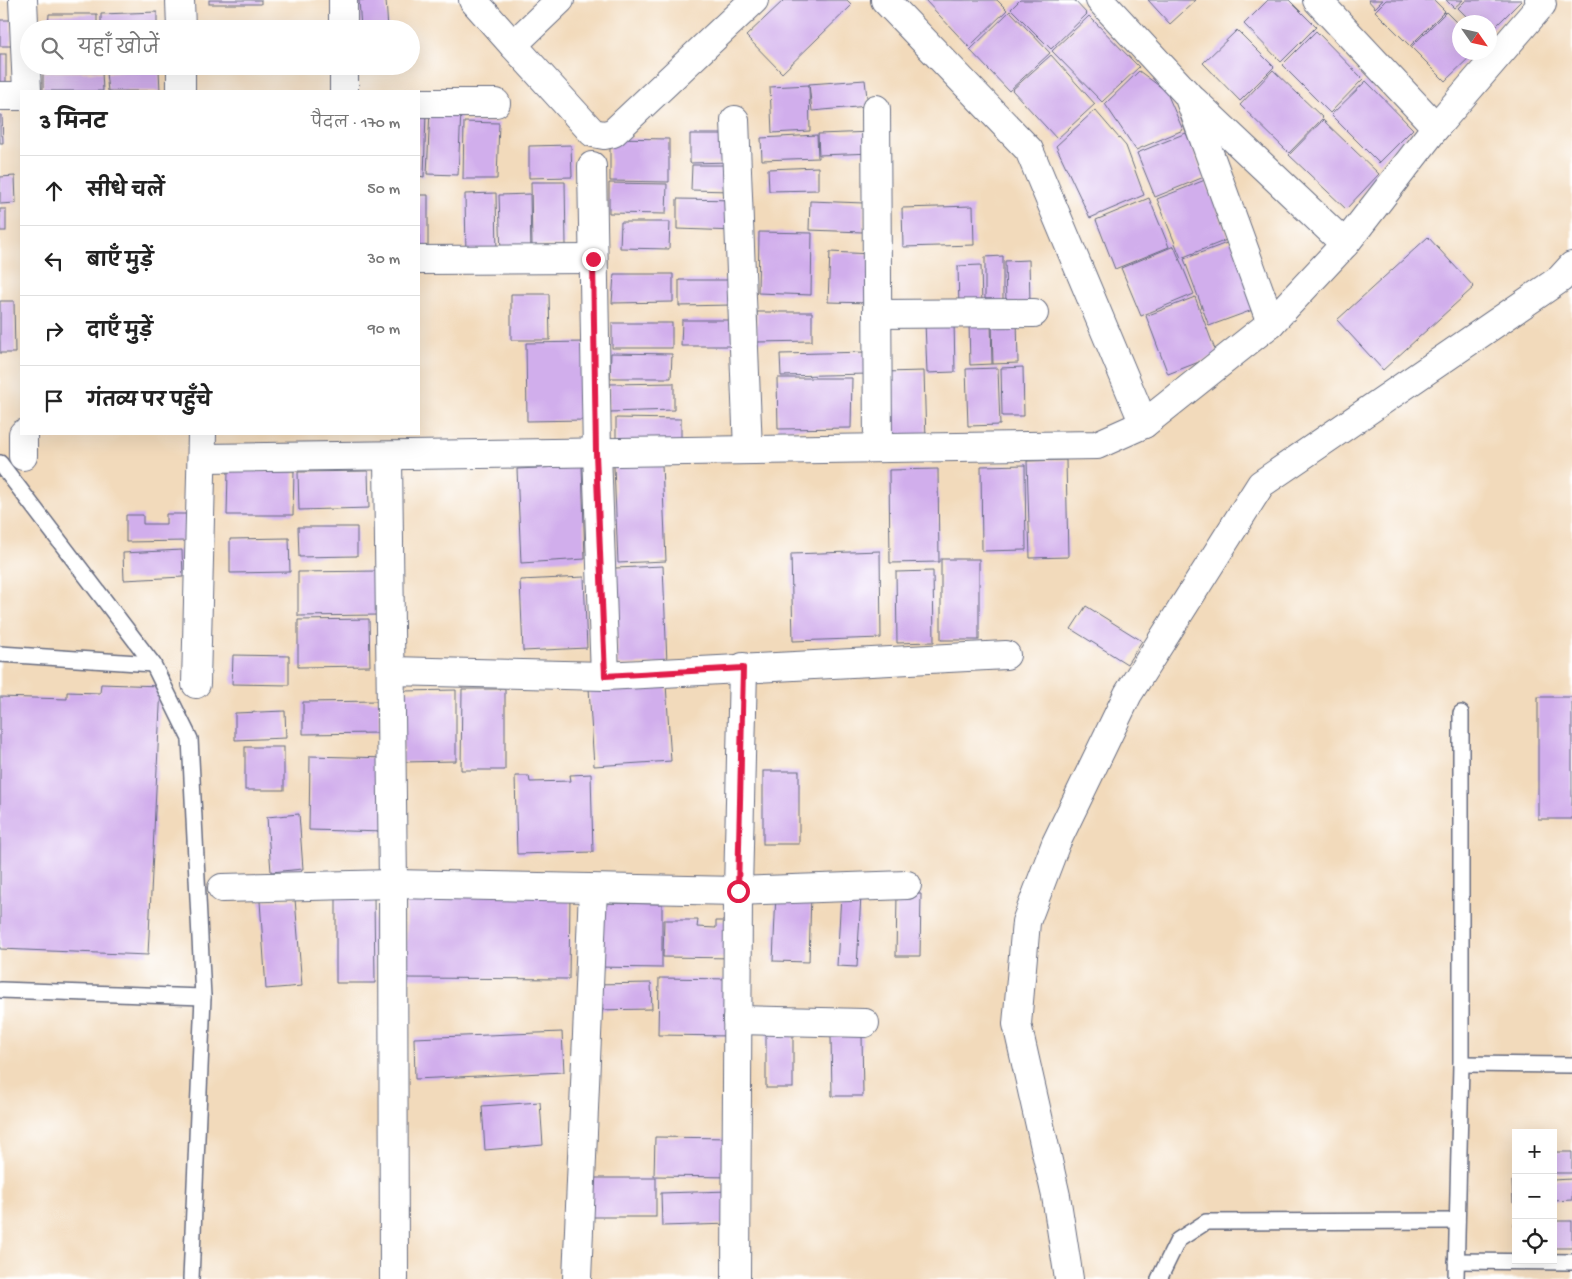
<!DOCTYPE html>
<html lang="hi">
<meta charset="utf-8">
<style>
:root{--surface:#fff;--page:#f2f2f2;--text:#222;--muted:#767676;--line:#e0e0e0}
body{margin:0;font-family:"Gochi Hand","Playpen Sans Deva",sans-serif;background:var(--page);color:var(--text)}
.controls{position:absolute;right:15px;bottom:15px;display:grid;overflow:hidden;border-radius:0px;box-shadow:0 5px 20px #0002}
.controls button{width:45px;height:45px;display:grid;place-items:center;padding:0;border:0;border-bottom:1px solid var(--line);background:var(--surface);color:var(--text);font:25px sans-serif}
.compass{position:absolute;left:1452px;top:15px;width:45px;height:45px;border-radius:50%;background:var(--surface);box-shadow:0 5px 20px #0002;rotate:124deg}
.stop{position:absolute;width:15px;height:15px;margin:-11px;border:4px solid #e11d48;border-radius:50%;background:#fff}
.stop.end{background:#e11d48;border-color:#fff;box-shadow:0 1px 5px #0008}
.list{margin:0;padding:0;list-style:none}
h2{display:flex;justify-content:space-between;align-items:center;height:65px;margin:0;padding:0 20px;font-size:21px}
h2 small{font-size:16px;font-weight:400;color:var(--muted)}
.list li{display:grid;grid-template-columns:32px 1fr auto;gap:15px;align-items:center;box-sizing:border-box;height:70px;padding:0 20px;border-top:1px solid var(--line)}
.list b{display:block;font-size:19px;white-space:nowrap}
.list em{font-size:16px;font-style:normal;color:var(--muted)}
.icon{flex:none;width:28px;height:28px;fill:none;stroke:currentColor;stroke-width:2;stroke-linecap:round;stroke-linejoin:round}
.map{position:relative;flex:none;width:1572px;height:1279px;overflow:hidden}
.search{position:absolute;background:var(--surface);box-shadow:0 5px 20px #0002;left:20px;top:20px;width:400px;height:55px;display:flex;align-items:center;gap:12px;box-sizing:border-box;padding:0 18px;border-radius:28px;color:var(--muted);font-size:19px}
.panel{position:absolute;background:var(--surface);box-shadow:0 5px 20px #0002;left:20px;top:90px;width:400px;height:345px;border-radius:0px}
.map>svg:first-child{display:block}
.building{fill:#d1aeec}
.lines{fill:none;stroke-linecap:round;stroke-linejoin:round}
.service-casing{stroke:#666b7f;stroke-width:18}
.minor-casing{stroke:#666b7f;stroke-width:30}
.service{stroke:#fff;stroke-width:15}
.minor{stroke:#fff;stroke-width:28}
.route{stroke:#e11d48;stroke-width:6}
</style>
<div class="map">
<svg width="1572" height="1279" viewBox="0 0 1572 1279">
<rect width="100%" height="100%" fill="#fff"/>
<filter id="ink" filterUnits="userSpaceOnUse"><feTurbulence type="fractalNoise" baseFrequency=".02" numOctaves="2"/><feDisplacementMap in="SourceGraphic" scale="10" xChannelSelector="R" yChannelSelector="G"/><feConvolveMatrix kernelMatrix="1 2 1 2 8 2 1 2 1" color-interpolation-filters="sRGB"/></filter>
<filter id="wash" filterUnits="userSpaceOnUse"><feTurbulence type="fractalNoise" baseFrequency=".0096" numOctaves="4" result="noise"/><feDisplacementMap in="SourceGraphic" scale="20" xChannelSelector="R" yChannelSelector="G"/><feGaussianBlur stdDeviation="1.12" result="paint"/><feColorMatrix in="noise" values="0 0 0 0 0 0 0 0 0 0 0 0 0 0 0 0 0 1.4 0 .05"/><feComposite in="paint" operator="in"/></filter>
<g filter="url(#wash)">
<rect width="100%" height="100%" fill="#f2dabb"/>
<g id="blocks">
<g class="building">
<rect x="209" y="0" width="52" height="4"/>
<path d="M359,0H386L388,29H361Z"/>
<path d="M784,0H847L852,5L782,73L746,36Z"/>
<path d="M925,0H997L1007,10L969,47Z"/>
<path d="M1020,0H1074L1087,14L1051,49L1011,9Z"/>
<path d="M1148,0H1196L1170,24Z"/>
<path d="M1268,0H1289L1316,27L1281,62L1244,24Z"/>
<path d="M1368,0H1383L1375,8Z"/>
<path d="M1386,0H1434L1445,11L1410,46L1375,11Z"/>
<path d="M1446,0H1463L1454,8Z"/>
<path d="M1466,0H1522L1490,32V22H1472L1458,8Z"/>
<path d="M1010,11L1050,53L1009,91L970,50Z"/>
<path d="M157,12V29H101V14Z"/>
<path d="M1446,12L1460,26V52H1475L1445,81L1411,47Z"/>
<path d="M49,14H97V29H48Z"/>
<path d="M1089,16L1139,67L1102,102L1052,51Z"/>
<rect x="0" y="20" width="11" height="26"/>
<path d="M1237,30L1274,67L1240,101L1203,63Z"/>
<path d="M1316,31L1363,79L1330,113L1282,65Z"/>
<rect x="0" y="54" width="6" height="29"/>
<path d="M1051,55L1095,104L1057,139L1012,90Z"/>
<rect x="48" y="66" width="49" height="4"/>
<path d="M103,66H154V68L103,70Z"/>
<path d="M288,66H315V68L288,69Z"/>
<path d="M159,70L160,91H108L106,73Z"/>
<path d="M1273,70L1323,118L1289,153L1240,105Z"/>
<path d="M1139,71L1166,91L1183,130L1136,150L1105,104Z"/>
<path d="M43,72H102L103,91H43Z"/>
<path d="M865,80L868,106L812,111L809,84Z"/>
<path d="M1366,81L1413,129L1379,163L1331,115Z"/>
<path d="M809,85L810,131L772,133L770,87Z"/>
<path d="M430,110L461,111L458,175L427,174Z"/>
<path d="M1095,110L1126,146L1144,195L1090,218L1056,146Z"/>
<path d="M419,112H426L424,177L419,176Z"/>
<path d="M0,115H2L3,143H0Z"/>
<path d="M1323,120L1379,174L1346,209L1289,155Z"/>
<path d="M464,122L499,123L497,179H463Z"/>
<path d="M873,132V153L819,155L818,134Z"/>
<path d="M1186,133L1204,177L1155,197L1137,153Z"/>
<path d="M690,134H732V162L690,163Z"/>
<path d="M817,135L818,158L762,160L761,138Z"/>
<path d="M610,138L669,139V182L610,181Z"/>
<path d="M571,145L572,177L529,178V146Z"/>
<path d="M692,165H731L730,191L691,190Z"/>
<path d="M818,167V190L769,191L768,169Z"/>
<path d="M15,176L16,203L0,204V177Z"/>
<path d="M1205,180L1229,239L1181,258L1157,199Z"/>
<path d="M531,182H565L566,245L532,246Z"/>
<path d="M609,183L667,184L666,214L609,213Z"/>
<path d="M496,193L497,256H466L465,194Z"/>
<path d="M530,194L531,257H501L499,195Z"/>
<path d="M419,195H428V252L419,253Z"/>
<path d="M1149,198L1169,247L1115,269L1096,220Z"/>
<path d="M677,199L738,200L737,231L677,229Z"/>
<path d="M810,201L864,203L863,232L809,230Z"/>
<path d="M973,206L974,245L903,247L902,208Z"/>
<rect x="0" y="209" width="6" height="22"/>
<path d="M621,222H670L669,249L620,248Z"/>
<path d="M759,232L812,233L811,295L758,293Z"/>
<path d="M1428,237L1474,287L1383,370L1337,320Z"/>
<path d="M1232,241L1258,308L1209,326L1184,259Z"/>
<path d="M1174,246L1194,294L1141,316L1121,268Z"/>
<path d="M830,252L872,254L871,303L828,302Z"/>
<path d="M1003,256V310H985V257Z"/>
<path d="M1029,260L1030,303L1006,304L1005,261Z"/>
<path d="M981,265L982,307L959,308L958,266Z"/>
<path d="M614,274H673V302L612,303Z"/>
<path d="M679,280H733L732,305L679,306Z"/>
<path d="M511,294H549L550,340H511Z"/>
<path d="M1195,297L1217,355L1168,374L1146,316Z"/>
<path d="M0,301H14L15,353H0Z"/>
<path d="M757,312H812V341L757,342Z"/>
<path d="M1017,319L1018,363L993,364L992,320Z"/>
<path d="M682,320H736V346H681Z"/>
<path d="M954,321L955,372L927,373L925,322Z"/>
<path d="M991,322L992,364L970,365L969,323Z"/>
<rect x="612" y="323" width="60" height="25"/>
<path d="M584,342L585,420L527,421L526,343Z"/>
<path d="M867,352L868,374L781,376L780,354Z"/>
<path d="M611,353L672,354L671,378H610Z"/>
<path d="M1023,367L1024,416H1002L1001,368Z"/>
<path d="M998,368L1000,425L968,426L966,369Z"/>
<path d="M924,371L926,440L886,441L884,372Z"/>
<path d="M777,378H852L851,428L778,429Z"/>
<path d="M674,383V410L609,412V384Z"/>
<path d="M616,418L681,419V447L616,446Z"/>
<path d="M1066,460L1068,557L1030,558L1027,461Z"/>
<path d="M662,464L666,561L618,563L614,466Z"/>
<path d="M1025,465L1026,550L982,551L981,466Z"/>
<path d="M582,466L585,559L521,563L517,469Z"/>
<path d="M938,469L939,562L890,563L889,470Z"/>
<path d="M228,471H294L293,515H227Z"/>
<path d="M368,471L369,508L299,510L298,472Z"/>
<path d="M166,514H186V541L126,542V515H143V524H166Z"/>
<path d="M298,527H357V556L299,557Z"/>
<path d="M289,538L290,572L230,573V539Z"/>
<path d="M182,550L183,577L124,580L123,553Z"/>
<path d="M880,551L881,638L793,641L791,554Z"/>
<rect x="941" y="559" width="38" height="81"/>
<path d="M663,566L667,663L618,665L615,568Z"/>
<path d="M378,571V615L298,616V572Z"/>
<path d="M933,571L934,642L897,643L896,572Z"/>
<path d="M584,577L587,648L523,651L520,580Z"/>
<path d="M1086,606L1142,641L1127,664L1071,629Z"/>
<path d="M369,619L370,666L298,667V620Z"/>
<path d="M233,655L289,656V685L232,684Z"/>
<path d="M101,684L161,686L148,955L0,949V697L67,699V692L100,693Z"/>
<path d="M666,684L671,761L594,766L589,688Z"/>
<path d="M462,689H505V770H461Z"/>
<path d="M456,690V761L403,762V691Z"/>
<rect x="1538" y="697" width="34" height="122"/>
<path d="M379,701V733L303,734V702Z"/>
<path d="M285,711L286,738L235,740V713Z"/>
<rect x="245" y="747" width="39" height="43"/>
<path d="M310,756L389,758L386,832L309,830Z"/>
<rect x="763" y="771" width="36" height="73"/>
<path d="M591,774L593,852L517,854L515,776H529L530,782L571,781L570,775Z"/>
<path d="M299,814L303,869L271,872L267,817Z"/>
<path d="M776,893L811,894L809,962L773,961Z"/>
<path d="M407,894L570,895L569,979L406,978Z"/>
<path d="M841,894L861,895L857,967L837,966Z"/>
<path d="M897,894H921L920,956H896Z"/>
<path d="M336,896H374L375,983H336Z"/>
<path d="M295,899L302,986L266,989L260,901Z"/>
<path d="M597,903L662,904V968L596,967Z"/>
<path d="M664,920H698L697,927L716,928V921H737L736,958L663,957Z"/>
<path d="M659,978L733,979L732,1036L658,1035Z"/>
<path d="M651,983L652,1009L595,1010L594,984Z"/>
<rect x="766" y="1025" width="27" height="63"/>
<path d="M562,1032L564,1072L415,1079L414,1038Z"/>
<path d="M862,1035L863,1096H832L831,1036Z"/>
<path d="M540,1102L543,1145L485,1150L482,1106Z"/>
<path d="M655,1137L733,1138V1177L654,1176Z"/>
<rect x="1553" y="1152" width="19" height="21"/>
<rect x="587" y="1178" width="69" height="39"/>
<path d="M1572,1179V1200L1553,1201V1180Z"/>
<path d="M1512,1181H1516V1203H1513Z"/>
<path d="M730,1191L731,1224L662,1226L661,1193Z"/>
<rect x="1553" y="1221" width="19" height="27"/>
<rect x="1514" y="1223" width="2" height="23"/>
</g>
</g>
</g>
<g filter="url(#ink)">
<use href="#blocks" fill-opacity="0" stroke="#666b7f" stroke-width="1"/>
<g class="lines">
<g class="service-casing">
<g id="service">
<path d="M0,463L153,664L190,739L203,997L191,1279"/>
<path d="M0,654L153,664"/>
<path d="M0,990L203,997"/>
<path d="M1461,1064L1572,1065"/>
<path d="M1456,1261L1572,1262"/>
<path d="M1159,1279L1178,1240L1206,1222L1457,1221"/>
<path d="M1456,1279L1461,1064V713"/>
</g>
</g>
<g class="minor-casing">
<g id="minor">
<path d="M23,0L27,91"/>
<path d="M180,0L181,29"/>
<path d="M343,0V29"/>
<path d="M473,0L513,45L560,0"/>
<path d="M885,0L1029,150L1144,424"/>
<path d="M1100,0L1188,95L1271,323"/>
<path d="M1317,0L1436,127"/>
<path d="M513,45L593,133L604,135L613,133L754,0"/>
<path d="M181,66V91"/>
<path d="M344,66V91"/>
<path d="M0,96H21"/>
<path d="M1192,99L1345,244"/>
<path d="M419,103H496"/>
<path d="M876,109L878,448"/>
<path d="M735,120L748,450"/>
<path d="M592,166L597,453L605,676"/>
<path d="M419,260L593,259"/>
<path d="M877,314L1034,313"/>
<path d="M23,456V434"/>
<path d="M388,457L393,884L394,1279"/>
<path d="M203,458L1097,445L1144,424L1271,323L1345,244L1436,127L1542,4L1539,0"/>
<path d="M743,667L738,891L907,885"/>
<path d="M391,671L605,676L1006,655"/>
<path d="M196,684L202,434"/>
<path d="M222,888L393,884L738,891L736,1279"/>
<path d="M737,1020L865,1023"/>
<path d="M577,1279L593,889"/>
<path d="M1069,1279L1056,1196L1017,1024L1026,922L1056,843L1128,694L1261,484L1560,279L1572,266"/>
</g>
</g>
<use href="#service" class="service"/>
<use href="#minor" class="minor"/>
</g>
</g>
<g class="lines" filter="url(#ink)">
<path class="route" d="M593,259L596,453L605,676L743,668L738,891"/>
</g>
</svg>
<div class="controls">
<button>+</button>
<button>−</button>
<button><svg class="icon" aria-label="locate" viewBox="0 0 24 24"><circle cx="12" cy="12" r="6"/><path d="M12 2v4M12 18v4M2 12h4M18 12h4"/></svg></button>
</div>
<svg class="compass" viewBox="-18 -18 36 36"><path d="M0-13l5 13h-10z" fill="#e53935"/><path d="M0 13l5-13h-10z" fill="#767676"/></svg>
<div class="stop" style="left:738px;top:891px"></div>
<div class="stop end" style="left:593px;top:259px"></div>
<div class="search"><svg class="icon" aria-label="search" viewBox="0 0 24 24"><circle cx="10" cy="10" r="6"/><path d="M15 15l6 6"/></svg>यहाँ खोजें</div>
<section class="panel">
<h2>3 मिनट<small>पैदल · 170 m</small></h2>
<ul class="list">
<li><svg class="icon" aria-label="ahead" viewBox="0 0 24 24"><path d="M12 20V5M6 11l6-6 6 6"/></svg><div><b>सीधे चलें</b></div><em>50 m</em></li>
<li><svg class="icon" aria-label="left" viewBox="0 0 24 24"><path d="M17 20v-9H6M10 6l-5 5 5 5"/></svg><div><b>बाएँ मुड़ें</b></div><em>30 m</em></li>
<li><svg class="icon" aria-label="right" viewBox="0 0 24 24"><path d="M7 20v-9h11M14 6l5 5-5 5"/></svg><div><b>दाएँ मुड़ें</b></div><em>90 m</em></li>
<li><svg class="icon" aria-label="arrive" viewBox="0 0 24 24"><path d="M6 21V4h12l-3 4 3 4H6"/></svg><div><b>गंतव्य पर पहुँचे</b></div></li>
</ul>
</section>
</div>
